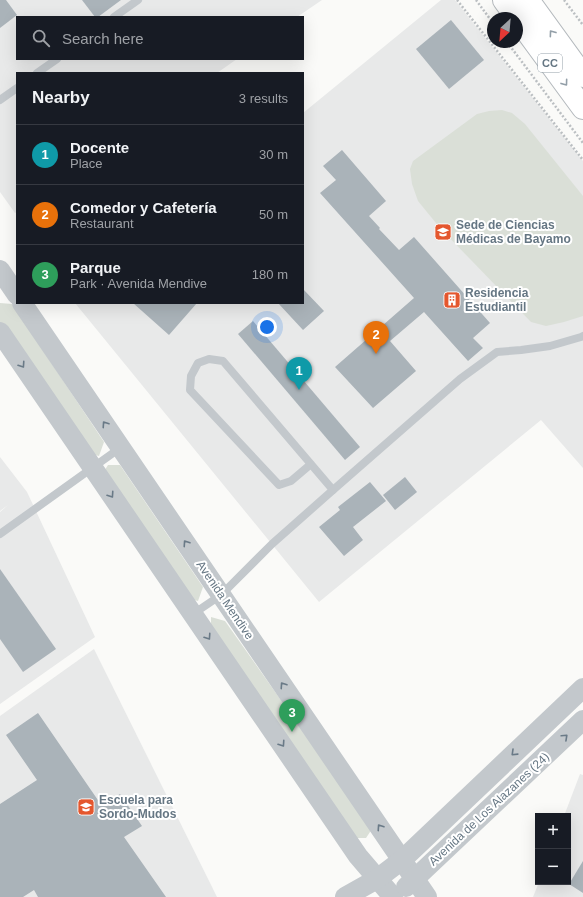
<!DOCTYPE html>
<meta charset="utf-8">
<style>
:root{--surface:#171b24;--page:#242831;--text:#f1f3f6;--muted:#9ea1a6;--line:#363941;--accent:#e4572e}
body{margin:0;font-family:Helvetica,sans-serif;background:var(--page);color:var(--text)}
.controls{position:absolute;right:12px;bottom:12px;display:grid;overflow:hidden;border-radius:0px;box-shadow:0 4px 16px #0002}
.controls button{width:36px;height:36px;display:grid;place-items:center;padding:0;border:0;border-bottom:1px solid var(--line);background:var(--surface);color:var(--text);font:20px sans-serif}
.compass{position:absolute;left:487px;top:12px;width:36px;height:36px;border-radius:50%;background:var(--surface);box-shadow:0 4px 16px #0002;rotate:206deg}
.you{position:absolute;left:267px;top:327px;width:14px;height:14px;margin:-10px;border:3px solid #fff;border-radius:50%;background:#1a73e8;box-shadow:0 0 0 6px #1a73e833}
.badge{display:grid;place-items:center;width:26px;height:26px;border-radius:50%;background:var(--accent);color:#fff;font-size:13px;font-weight:700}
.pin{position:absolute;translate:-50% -33px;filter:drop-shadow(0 1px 2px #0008)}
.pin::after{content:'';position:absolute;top:21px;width:14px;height:12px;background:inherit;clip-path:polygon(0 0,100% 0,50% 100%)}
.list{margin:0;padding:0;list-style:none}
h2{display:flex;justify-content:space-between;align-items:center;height:52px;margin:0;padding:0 16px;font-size:17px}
h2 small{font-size:13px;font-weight:400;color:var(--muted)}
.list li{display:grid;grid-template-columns:26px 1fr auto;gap:12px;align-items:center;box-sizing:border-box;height:60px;padding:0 16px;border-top:1px solid var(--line)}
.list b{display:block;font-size:15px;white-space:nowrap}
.list p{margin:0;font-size:13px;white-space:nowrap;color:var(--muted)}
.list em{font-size:13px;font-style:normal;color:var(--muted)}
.icon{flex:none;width:22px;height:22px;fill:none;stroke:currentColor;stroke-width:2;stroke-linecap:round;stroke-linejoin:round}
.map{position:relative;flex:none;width:583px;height:897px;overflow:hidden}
.search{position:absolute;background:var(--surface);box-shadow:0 4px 16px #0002;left:16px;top:16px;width:288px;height:44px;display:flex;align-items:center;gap:10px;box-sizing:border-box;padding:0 14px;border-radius:0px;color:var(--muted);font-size:15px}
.panel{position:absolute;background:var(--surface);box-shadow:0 4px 16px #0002;left:16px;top:72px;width:288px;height:232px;border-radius:0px}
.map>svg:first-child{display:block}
.built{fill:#e8e9e9}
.green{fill:#dadfd7}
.building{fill:#aab3b9}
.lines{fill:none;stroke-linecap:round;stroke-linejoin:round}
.trunk-casing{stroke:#b4b9bd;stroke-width:24}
.path{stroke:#bbbfc2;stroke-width:2.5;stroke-dasharray:2 2;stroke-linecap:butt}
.service{stroke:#c3c8cc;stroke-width:8}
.tertiary{stroke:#c3c8cc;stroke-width:20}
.trunk{stroke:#fff;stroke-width:22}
.oneway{stroke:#939fa8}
.oneway2{stroke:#6a7a87}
.labels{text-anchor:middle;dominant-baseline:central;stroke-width:4;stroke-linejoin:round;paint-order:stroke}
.shield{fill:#fff;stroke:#939fa8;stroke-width:1}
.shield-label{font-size:11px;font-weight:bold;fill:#657683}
.poi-label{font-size:12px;font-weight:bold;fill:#657683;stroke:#fff;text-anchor:start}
.street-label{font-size:12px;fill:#657683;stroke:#fff}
</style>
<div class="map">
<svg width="583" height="897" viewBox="0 0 583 897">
<rect width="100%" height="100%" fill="#fafaf8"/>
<g class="built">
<path d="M0,0H322L297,17H17V59H237L217,73H17V212L15,213L0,192Z"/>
<path d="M441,0H455L583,161V468L541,420L319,602L75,303H303V113Z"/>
<path d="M0,457L27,492L95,637L0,704V512L8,505L0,511Z"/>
<path d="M94,649L217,897H0V716Z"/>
<path d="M580,774L583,775V897H533L539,882H568V816H564Z"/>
</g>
<g class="green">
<path d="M502,110L512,113L525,124L583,196V316L564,322L546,326L531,322L440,228L418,201L412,184L410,169L413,161L477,114L489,111Z"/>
<path d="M0,303L12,304L104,442L99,456L87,453L0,323Z"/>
<path d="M108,465H120L203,587L198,601L187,598L101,476Z"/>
<path d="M211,617L225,621L372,829L366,838H357L211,635Z"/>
</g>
<g class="building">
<path d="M0,0H6L17,15L0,28Z"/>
<path d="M82,0H121L98,17H95Z"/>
<path d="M451,20L484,60L449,89L416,49Z"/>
<path d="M342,150L386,201L369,216L380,228L379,229L399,250L414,237L490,323L473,338L483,348L468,361L424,312L390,341L416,371L373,408L335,367L414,298L320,193L336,180L323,166Z"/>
<path d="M303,289L324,311L303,330L278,303H303Z"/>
<path d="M133,303H197L169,335Z"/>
<path d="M253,321L360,447L345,460L238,334Z"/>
<path d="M405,477L417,492L395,510L383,495Z"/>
<path d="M370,482L386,501L353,527L363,540L344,556L319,527L340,510L338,507Z"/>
<path d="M0,569L56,649L23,672L0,639Z"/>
<path d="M38,713L102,806L120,794L142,826L124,837L166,897H38L34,890L23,897H0V804L37,780L6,735Z"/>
<path d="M583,861V893L569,884Z"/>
</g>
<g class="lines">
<g class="trunk-casing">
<g id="trunk">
<path d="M504,0L517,18"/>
<path d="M528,0L583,76"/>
<path d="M517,18L583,108"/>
</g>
</g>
<g class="path">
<path d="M457,0L583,160"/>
<path d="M476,0L493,23"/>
<path d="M564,0L583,25"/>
<path d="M507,42L583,143"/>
</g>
<g class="service">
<path d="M114,17L138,0"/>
<path d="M37,73L57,59"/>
<path d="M0,100L17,88"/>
<path d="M311,464L291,481L279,485L190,390L191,376L198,363L209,359L223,361L333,490"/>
<path d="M0,534L120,448"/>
<path d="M193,614L221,595L272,544L333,490L460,379L497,352L521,350L550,346L581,337L583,336"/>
</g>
<g class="tertiary">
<path d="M0,270L17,295"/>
<path d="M22,303L427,897"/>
<path d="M0,332L358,856L393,897"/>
<path d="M406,887L583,720"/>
<path d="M345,897L377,879L402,860L583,688"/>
</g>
<use href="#trunk" class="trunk"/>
</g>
<defs><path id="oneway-chevron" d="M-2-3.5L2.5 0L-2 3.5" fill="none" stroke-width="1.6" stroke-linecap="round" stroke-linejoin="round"/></defs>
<g class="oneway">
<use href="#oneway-chevron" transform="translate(552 33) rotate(-126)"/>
<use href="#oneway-chevron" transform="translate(565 83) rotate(54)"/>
</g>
<g class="oneway2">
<use href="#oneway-chevron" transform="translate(22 365) rotate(56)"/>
<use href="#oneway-chevron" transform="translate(105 424) rotate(-124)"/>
<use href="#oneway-chevron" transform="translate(111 495) rotate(56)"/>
<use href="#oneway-chevron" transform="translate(186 543) rotate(-124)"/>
<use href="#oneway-chevron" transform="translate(208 637) rotate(56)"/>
<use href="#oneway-chevron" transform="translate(283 685) rotate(-124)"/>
<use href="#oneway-chevron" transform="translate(565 737) rotate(-43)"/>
<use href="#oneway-chevron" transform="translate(282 744) rotate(56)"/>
<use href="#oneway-chevron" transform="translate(514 753) rotate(136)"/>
<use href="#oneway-chevron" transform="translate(380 827) rotate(-124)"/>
</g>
<defs>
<g id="university-square" transform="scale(0.9)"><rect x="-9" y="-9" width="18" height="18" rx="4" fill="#e4572e" stroke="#fff"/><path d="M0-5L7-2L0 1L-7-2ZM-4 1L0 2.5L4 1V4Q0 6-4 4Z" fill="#fff"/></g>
<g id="building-square" transform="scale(0.9)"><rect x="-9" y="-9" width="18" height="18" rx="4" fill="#e4572e" stroke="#fff"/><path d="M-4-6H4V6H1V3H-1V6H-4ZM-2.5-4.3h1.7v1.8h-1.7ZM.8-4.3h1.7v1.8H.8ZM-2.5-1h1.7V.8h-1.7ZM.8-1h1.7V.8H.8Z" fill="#fff"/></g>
<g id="school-square" transform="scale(0.9)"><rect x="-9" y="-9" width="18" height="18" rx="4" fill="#e4572e" stroke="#fff"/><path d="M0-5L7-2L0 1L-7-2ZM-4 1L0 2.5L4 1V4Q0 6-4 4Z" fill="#fff"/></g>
</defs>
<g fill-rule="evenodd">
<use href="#university-square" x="443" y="232"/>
<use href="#building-square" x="452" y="300"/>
<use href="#school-square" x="86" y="807"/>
</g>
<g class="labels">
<rect class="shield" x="538" y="54" width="24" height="18" rx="3"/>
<g class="shield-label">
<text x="550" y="63">CC</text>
</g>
<g class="poi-label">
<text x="456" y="225">Sede de Ciencias<tspan x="456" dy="14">Médicas de Bayamo</tspan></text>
<text x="465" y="293">Residencia<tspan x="465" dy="14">Estudiantil</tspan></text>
<text x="99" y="800">Escuela para<tspan x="99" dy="14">Sordo-Mudos</tspan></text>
</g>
<g class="street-label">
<text transform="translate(225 600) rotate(56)">Avenida Mendive</text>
<text transform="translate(489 809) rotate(-43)">Avenida de Los Alazanes (24)</text>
</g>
</g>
</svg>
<div class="controls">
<button>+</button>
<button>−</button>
</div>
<svg class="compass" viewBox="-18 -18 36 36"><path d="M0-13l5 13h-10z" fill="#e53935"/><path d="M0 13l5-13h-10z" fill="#9ea1a6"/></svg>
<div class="you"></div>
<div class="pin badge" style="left:299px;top:390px;background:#0f9aa8">1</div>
<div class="pin badge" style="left:376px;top:354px;background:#e8710a">2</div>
<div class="pin badge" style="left:292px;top:732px;background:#2e9e5b">3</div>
<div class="search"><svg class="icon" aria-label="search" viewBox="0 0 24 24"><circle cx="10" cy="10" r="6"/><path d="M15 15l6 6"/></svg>Search here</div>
<section class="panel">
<h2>Nearby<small>3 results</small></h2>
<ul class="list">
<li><span class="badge" style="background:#0f9aa8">1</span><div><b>Docente</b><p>Place</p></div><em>30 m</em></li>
<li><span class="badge" style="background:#e8710a">2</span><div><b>Comedor y Cafetería</b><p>Restaurant</p></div><em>50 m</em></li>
<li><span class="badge" style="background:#2e9e5b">3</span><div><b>Parque</b><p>Park · Avenida Mendive</p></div><em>180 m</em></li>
</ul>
</section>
</div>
